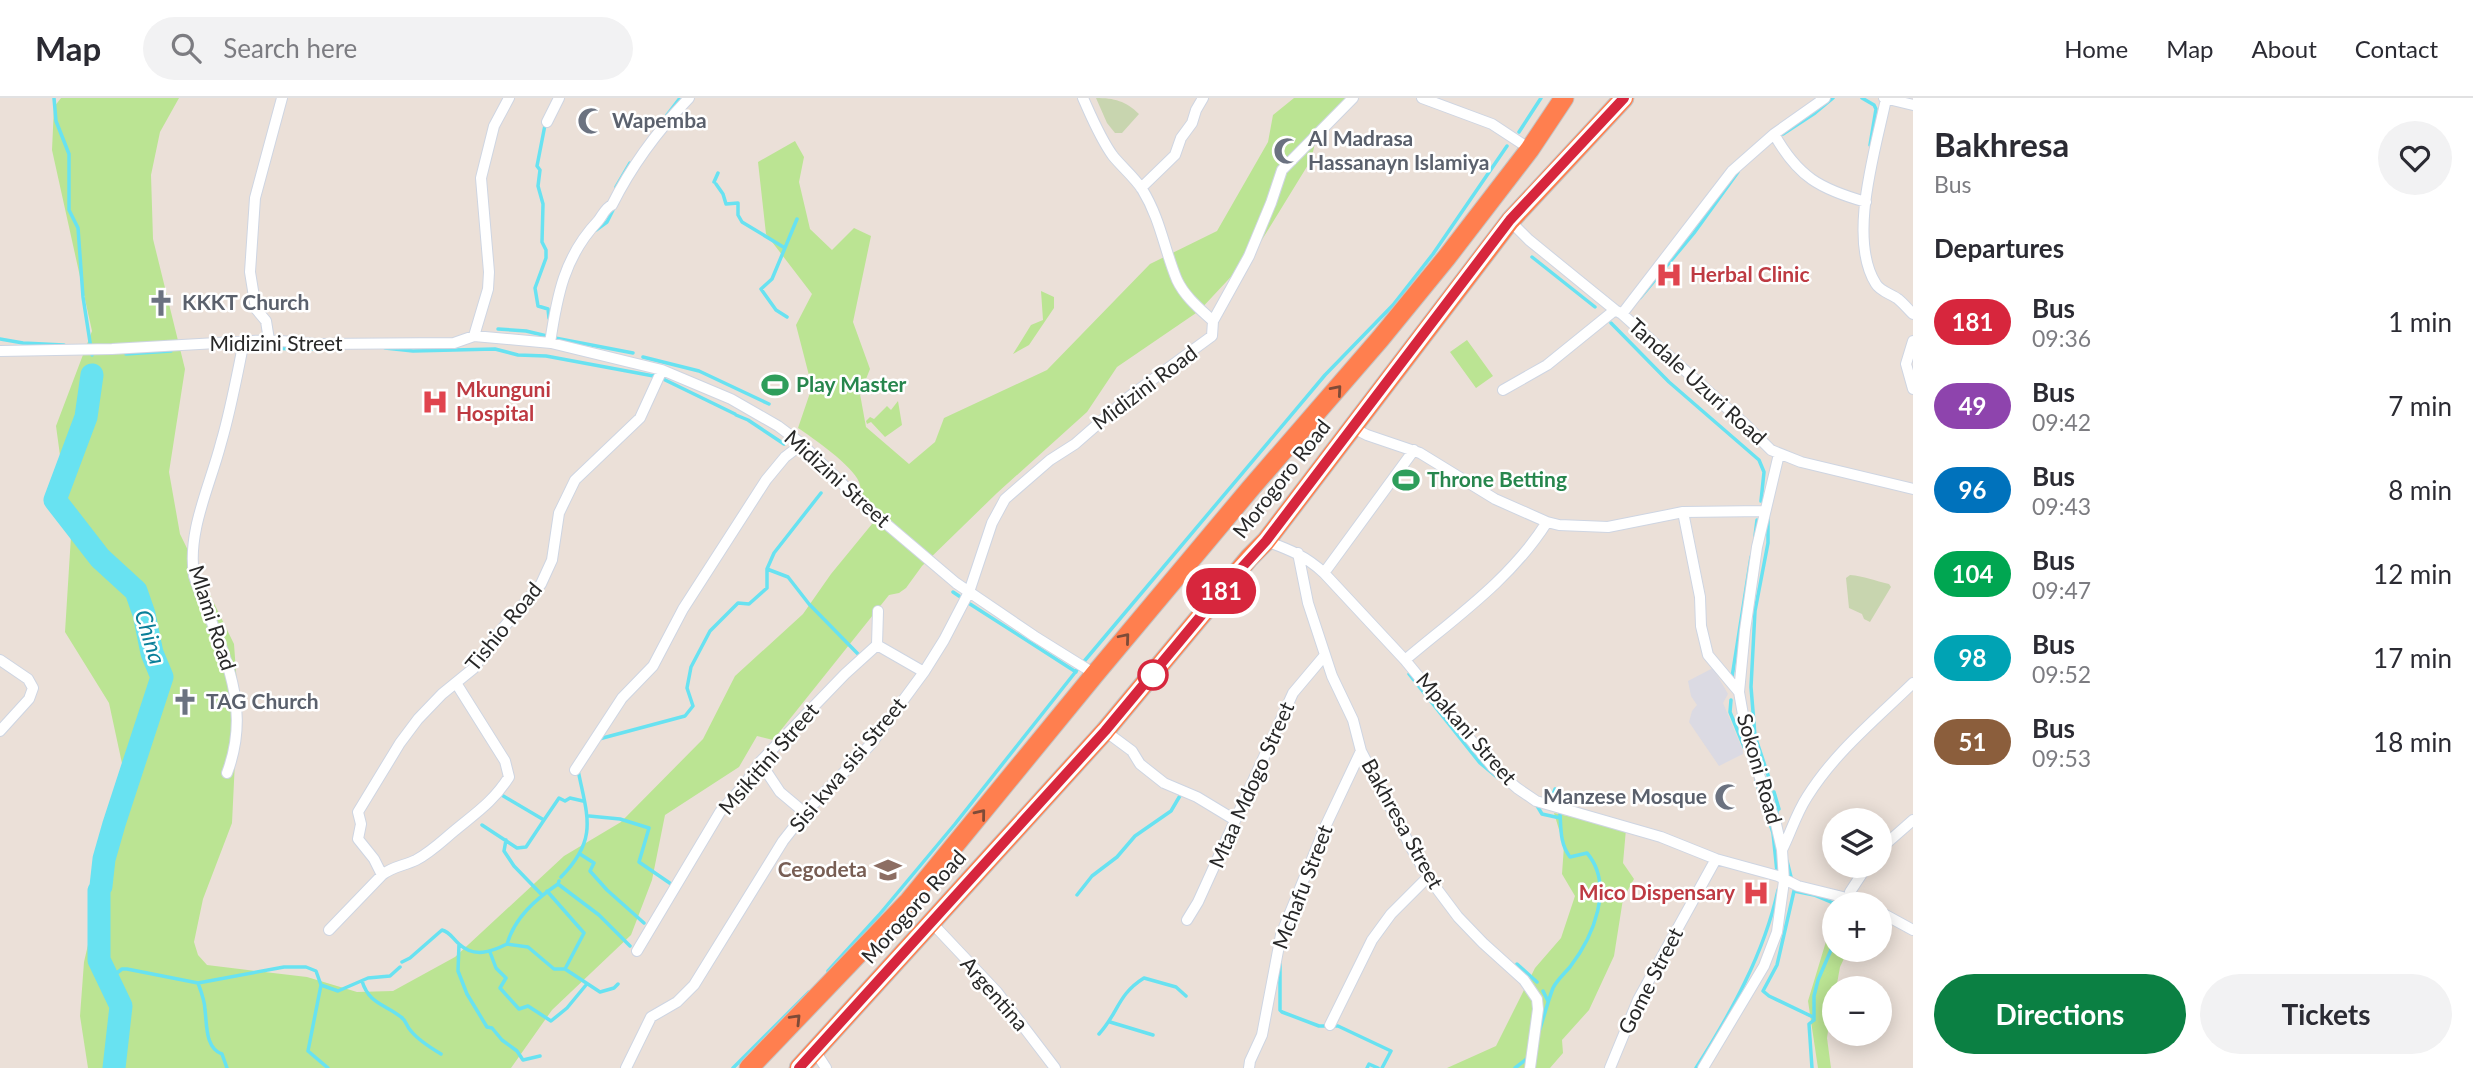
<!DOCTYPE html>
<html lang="en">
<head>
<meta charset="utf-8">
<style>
	body { margin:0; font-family:Lato,sans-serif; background:#f2f2f3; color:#2b2b33; height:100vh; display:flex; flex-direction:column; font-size:26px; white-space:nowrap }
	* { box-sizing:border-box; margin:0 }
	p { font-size:23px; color:#7c7c81 }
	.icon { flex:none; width:38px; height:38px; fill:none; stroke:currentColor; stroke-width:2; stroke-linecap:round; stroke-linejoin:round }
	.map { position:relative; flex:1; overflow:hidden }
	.side { display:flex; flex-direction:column; background:#fff; width:560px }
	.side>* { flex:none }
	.badge { padding:0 14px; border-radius:23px; font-size:24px; line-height:46px }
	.controls { position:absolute; left:1822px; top:710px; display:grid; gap:14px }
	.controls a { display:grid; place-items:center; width:70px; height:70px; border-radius:50%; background:#fff; box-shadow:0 4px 18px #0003; font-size:35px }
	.map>.badge { position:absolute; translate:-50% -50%; box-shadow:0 0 0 4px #fff }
	h2 { padding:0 21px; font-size:26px; line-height:63px }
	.round { display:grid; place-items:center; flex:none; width:74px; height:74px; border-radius:37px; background:#f2f2f3 }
	.head { display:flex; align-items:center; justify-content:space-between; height:119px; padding:0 21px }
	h1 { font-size:33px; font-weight:700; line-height:52px }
	.action { display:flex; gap:14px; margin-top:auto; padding:14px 21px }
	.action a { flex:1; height:80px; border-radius:42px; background:#0b8043; color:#fff; font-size:28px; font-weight:700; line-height:80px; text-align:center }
	.action a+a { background:#f2f2f3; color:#2b2b33 }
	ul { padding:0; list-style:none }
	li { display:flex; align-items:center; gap:21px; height:84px; padding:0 21px }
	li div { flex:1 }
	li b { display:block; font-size:26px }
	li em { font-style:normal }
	li .badge { min-width:77px; font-weight:700; text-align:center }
	header { display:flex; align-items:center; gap:42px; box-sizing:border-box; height:98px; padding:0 35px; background:#fff; border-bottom:2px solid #e1e1e2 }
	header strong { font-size:33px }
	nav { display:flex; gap:38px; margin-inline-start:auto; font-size:24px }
	.search { width:490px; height:63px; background:#f2f2f3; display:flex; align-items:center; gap:18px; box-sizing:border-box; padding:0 24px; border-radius:38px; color:#7c7c81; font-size:26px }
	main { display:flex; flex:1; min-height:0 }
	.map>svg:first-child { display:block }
</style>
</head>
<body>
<header>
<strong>Map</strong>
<div class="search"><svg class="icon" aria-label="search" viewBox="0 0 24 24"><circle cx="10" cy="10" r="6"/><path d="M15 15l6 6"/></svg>Search here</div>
<nav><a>Home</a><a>Map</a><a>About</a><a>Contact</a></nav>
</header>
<main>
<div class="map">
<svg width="1913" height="970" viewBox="0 0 1913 970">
	<rect width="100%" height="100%" fill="#ebe0d8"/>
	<!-- industrial -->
	<path fill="#dbdae3" d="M 1713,570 L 1728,596 L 1723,605 L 1743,653 L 1743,656 L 1719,668 L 1689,624 L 1692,613 L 1697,607 L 1691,598 L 1688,583 Z"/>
	<!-- green -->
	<path fill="#bbe493" d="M 61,0 L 179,0 L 160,34 L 151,77 L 153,141 L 185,271 L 169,374 L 180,436 L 234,546 L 238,601 L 232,725 L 203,801 L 194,844 L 198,857 L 207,867 L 307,879 L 357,894 L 393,893 L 455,859 L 564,758 L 621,724 L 703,641 L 735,578 L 803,516 L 831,476 L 872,426 C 864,413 864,398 859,384 C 853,368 813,340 798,330 L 812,289 L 796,227 L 812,196 L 766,136 L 758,64 L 795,43 L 804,59 L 799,84 L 810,131 L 832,152 L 854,130 L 871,138 L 853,224 L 870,271 L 860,296 L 866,329 L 909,366 L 935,344 L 944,320 L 1047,272 L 1150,166 L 1217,133 L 1268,44 L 1273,17 L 1294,0 L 1351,0 L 1317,37 L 1311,62 L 1255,153 L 1199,213 L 1117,269 L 1087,314 L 997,395 L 922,468 L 906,490 L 899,495 L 889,497 L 773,642 L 757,638 L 739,669 L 665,717 L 652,782 L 631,837 L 552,912 L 511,970 L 88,970 L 80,918 L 84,864 L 126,684 L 109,605 L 65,534 L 71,438 L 56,328 L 92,233 L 52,52 L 54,9 Z
		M 1041,193 L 1054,199 L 1054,210 L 1029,247 L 1013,256 L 1031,227 L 1043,222 Z
		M 1467,242 L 1493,278 L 1476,290 L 1450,254 Z
		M 898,303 L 902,327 L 885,339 L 871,324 L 867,326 L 866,323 L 870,319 L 874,321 L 887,308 L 891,312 Z
		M 1554,715 L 1626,731 L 1623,765 L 1634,781 L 1623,801 L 1614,858 L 1589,912 L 1562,942 L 1563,955 L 1550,970 L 1447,970 L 1496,948 L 1535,870 L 1561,840 L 1575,798 L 1562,776 L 1564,748 Z
		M 1834,817 L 1834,852 L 1848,852 L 1840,869 L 1836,891 L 1834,891 L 1827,940 L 1831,970 L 1818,970 L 1808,903 Z"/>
	<!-- cemetery -->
	<path fill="#c8d5af" d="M 1096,0 C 1114,0 1126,3 1139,16 L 1122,35 L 1115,35 L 1107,25 Z
		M 1850,477 C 1864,478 1875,483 1889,486 L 1891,489 L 1870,524 L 1864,521 L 1862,516 L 1849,510 L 1846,480 Z"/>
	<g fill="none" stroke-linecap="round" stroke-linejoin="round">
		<!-- stream -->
		<path stroke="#68e2f1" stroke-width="3.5" d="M 54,0 L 56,23 L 69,56 L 69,112 L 78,130 L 83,199 L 92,257
			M 1862,0 L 1874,7 L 1876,11 L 1870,47
			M 667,17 L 680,0
			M 545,27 L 537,68 L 540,72 L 538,88 L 543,106 L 542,144 L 546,152 L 546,160 L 535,190 L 538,208 L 548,211 L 549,220
			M 1519,34 L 1541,0
			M 1783,36 L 1815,15 L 1833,0
			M 714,84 L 718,75
			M 716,86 L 723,96 L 726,106 L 738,105 L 738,117 L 742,124 L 785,150
			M 616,89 L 630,65
			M 596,132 L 607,124 L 613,112
			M 1532,159 L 1595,209
			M 1640,200 L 1694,135 L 1738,74
			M 787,219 L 776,212 L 761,191 L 772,181 L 797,121
			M 1611,225 L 1669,284 L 1759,362 L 1764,374 L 1761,403
			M 498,231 L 526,233 L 547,238
			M 555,240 L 633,255
			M 0,241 L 23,245 L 64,247
			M 221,250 L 332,251
			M 385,250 L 413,253 L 495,251 L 518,257 L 546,258 L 659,279 L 735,316
			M 126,256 L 171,253
			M 643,259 L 699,273 L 769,306
			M 736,317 L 748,322 L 784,346
			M 1768,421 L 1768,445 L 1755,513 L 1751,589 L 1755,638 L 1769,680
			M 1755,438 L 1757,422
			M 767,471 L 788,479 L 809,506 L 859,557
			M 953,494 L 962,500
			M 970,506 L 1076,574
			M 1409,576 L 1480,665 L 1498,680
			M 1732,579 L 1751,459
			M 1731,602 L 1730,614 L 1744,649
			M 599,641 L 685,618 L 693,608 L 687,590 L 691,569 L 710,533 L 738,505 L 749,506 L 767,490 L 767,471 L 774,455 L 821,395
			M 1756,683 L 1773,735 L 1777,774
			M 1774,694 L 1779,711 L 1777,712 L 1777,716
			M 500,696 L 544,722 L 559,700 L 565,703 L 570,700 L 583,703
			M 1554,705 L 1552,699 L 1555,691
			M 1536,706 L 1542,716 L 1560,720
			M 589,718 L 620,721 L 649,730 L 639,764 L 674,788
			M 482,727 L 517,750 L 526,749 L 544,722
			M 506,742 L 504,753 L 514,768 L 542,797
			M 580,756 L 594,765 L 590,773 L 607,792 L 644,825
			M 1787,763 L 1792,783
			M 561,779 C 599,741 587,718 578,672
			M 558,786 L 599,817 L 630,848
			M 547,793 L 584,835 L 565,871 L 600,894 L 614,890 L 618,886
			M 1077,797 L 1092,778 L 1117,759 L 1135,738 L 1171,713 L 1181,696
			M 1880,822 L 1883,823
			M 459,846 L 458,873 L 467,896 L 487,929 L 492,930 L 502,942 L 517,953 L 523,962 L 540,958
			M 507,846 L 528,849 L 554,871 L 565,871
			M 490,854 L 496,870 L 506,880 L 500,890 L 519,911 L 528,908 L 551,923 L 567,910 L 586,887
			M 402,864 L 410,860 L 442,832 C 450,834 452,840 459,846 C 474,860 491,854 507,846 C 515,819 536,801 558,786 L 559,783
			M 1280,866 L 1280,912 L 1282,914 L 1319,928 L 1338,928 L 1391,953 L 1382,970
			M 1517,866 L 1537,884
			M 828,873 L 879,817 L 955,726 L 1081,567 L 1325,277 L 1393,207 L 1433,156 L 1507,48
			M 109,881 L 122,871 L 127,871 L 198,885 L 284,869 L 306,869 L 316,873 L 321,887 L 338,893 L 368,880 L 390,878 L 400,869
			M 362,883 C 369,906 385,906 401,919 C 407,923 406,928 411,933 C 418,942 431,950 441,956
			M 198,885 C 201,893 205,903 205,912 C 207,926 205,950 222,956 L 227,970
			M 321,887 L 308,953 L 328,970
			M 1543,893 L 1548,903
			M 1814,922 L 1813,919 L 1769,898 L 1763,893 L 1777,867 L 1794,793 L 1814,797 L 1838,807
			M 1110,924 L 1153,937
			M 1540,931 C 1544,918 1548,903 1553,890 C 1557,882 1564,876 1570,869 C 1593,839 1615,788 1587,755 L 1570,759 C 1560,746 1561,731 1560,715 L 1562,715
			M 1099,936 C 1119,914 1117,897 1144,880 L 1176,889 L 1186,898
			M 733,970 L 809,894
			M 1367,970 L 1369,966 L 1378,970
			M 1515,970 L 1528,960
			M 1696,970 C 1731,915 1764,856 1778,792
			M 1812,970 L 1809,926 L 1814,922 L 1814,898 L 1818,882 L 1834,845"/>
		<!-- river -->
		<path stroke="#68e2f1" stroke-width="23" d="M 92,277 L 86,319 L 55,402 L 100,460 L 136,493 L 144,516 L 152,555 L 162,579 L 114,726 L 104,761 L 101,788
			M 99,793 L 99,862 L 121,908 L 114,970"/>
		<defs>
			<path id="street" d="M 1422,0 L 1492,26 L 1530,51
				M 1884,0 L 1913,7
				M 1886,1 C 1876,50 1847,141 1876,186 C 1880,193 1891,196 1898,201 C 1903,205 1908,211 1913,216
				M 547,24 L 559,0
				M 1774,36 C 1798,79 1820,91 1866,104
				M 1141,90 L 1175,57 L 1181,40 L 1192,25 L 1196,12 L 1203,0
				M 1510,123 L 1529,142 L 1615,212 L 1622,216 L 1747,328 L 1771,352 L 1801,364 L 1913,391
				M 1622,216 L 1732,73 L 1774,36 L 1825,0
				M 1213,223 L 1249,158 L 1271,105 L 1282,72 L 1353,0
				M 474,238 L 488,191 L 489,174 L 481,80 L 494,28 L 509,0
				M 269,242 L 266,223 L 256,211 L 250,174 L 255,100 L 282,0
				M 1913,243 L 1906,266 L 1913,291
				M 550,245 C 557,198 564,159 598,123 C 603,117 605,110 612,107 C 632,67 658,32 689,0
				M 0,253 L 112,251 L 269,242 L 316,246 L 454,245 L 474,238 L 551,245 L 662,272 L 731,301 L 778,328 L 802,346 L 864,407 L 956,485 L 1034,538 L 1095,576
				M 1503,292 L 1547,267 L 1615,212
				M 1351,329 L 1367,337 L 1420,355 L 1495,401 L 1547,424 L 1559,427 L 1608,429 L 1683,414 L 1765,413
				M 1683,414 L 1700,499 L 1701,528 L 1708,557 L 1739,594
				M 1266,443 C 1288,451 1306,458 1324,475 L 1405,562 L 1493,669 L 1517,690 L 1536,703 L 1661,739 L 1716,761 L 1778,778 L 1798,788 L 1855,802 L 1865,807
				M 1298,455 L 1308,505 L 1332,578 L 1353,622 L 1361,653 L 1413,753 L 1428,779 L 1458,819 L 1483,845 L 1524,882 L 1537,901 L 1538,911 L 1530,970
				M 1324,475 L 1414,352
				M 877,547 L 924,574
				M 0,562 L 28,581 L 33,590 L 29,601 L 0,633
				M 1405,562 C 1456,519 1511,481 1547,424
				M 1105,633 L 1132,653 L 1140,666 L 1164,685 L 1197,699 L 1235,722
				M 760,664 L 780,694 L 805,715
				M 575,672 L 622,600 L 653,568 L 683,511 L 766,382 L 785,359 L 802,346
				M 227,675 C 255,602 217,545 194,478 C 187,433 210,388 221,345 C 231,311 237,277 244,243
				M 1880,751 L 1913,722
				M 1782,752 C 1791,734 1796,716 1807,699 C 1835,654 1876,621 1913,585
				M 382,777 L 374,761 L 358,741 L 361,726 L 358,714 L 400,645 L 418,621 L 442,596 L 474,570 L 497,537 L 541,486 L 552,462 L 559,415 L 575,382 L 640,320 L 662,272
				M 1850,801 L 1850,794 L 1867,768
				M 1880,814 L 1913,832
				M 1187,822 L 1198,804 L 1293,595 L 1325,557
				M 931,824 L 997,894 L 1055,970
				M 329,832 L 382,777 C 393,768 404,768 416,762 C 433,753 445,740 459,729 C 480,712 494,702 509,679 L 505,663 L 456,585
				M 637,853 L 720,714 L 745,686 L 760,664 L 845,576 L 877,547 L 878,513
				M 1330,927 L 1372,842 L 1391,816 L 1428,779
				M 815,953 L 826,970
				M 626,970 L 651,919 L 677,904 L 694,887 L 783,743 L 805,715 L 871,646 L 924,574 L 944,542 L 969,494 L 992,425 L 1005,401 L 1050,362 L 1075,346 L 1130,298 L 1212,238 L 1213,223 C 1200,211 1185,199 1177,182 C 1164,151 1161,122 1142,91 C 1134,79 1122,69 1113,58 C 1100,40 1092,20 1083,0
				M 1249,970 L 1250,963 L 1262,937 L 1281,837 L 1326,727 L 1361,653
				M 1610,970 L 1638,902 L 1716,761
				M 1703,970 L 1764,868 L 1777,834 L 1784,783 L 1782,752 L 1776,726 L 1748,645 L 1739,594 L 1745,532 L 1757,449 L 1779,356"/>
			<path id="highway" d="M 749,970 L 909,803 L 1095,576 L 1250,391 L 1380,241 L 1447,159 L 1530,51 L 1564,0
				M 799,970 L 1105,633 L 1249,460 L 1266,443 L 1510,123 L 1624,0"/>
		</defs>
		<!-- street casing -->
		<use href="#street" stroke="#ced5e2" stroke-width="12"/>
		<!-- highway casing -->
		<use href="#highway" stroke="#c3c3c3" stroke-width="21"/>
		<!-- street -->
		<use href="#street" stroke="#fff" stroke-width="10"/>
		<!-- highway -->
		<use href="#highway" stroke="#ff7f4f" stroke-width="19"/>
	</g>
	<!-- one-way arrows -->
	<defs><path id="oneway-chevron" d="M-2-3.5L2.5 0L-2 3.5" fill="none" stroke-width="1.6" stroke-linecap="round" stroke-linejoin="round" transform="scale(1.75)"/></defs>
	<g stroke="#7e4b38">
		<use href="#oneway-chevron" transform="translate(1337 292) rotate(-49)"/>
		<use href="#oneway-chevron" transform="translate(1125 540) rotate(-50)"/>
		<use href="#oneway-chevron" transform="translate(981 716) rotate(-51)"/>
		<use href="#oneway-chevron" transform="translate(796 921) rotate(-46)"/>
	</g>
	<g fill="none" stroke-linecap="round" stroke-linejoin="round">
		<defs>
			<path id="line" d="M 799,970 L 1105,633 L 1234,478 L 1266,443 L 1510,122 L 1624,0"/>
		</defs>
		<!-- line casing -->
		<use href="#line" stroke="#fff" stroke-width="16"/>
		<!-- line -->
		<use href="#line" stroke="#d7263d" stroke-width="10"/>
	</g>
	<!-- icons -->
	<defs>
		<symbol id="mosque-bare" viewBox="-9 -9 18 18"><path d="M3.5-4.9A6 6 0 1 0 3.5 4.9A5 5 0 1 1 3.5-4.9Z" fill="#6b7280" stroke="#fff" stroke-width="2.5" paint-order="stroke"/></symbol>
		<symbol id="hospital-bare" viewBox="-9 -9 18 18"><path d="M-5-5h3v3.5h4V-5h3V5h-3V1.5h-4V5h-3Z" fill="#e0444e" stroke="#fff" stroke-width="2.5" paint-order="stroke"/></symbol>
		<symbol id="church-bare" viewBox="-9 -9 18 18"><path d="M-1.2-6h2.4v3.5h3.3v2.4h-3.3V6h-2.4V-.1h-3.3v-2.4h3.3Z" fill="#6b7280" stroke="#fff" stroke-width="2.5" paint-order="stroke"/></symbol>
		<symbol id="stadium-bare" viewBox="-9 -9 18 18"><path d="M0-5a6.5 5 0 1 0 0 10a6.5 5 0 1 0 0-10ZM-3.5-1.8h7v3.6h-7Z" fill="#2e9e5b" stroke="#fff" stroke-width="2.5" paint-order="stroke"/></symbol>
		<symbol id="university-bare" viewBox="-9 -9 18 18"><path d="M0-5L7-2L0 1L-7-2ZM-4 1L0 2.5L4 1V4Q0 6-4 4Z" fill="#8d6e63" stroke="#fff" stroke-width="2.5" paint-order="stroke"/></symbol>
	</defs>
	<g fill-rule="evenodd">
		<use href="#mosque-bare" x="572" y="4" width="38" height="38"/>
		<use href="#mosque-bare" x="1268" y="34" width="38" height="38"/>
		<use href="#hospital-bare" x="1650" y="158" width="38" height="38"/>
		<use href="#church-bare" x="142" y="186" width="38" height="38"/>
		<use href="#stadium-bare" x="756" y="268" width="38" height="38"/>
		<use href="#hospital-bare" x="416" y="285" width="38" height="38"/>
		<use href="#stadium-bare" x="1387" y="363" width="38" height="38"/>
		<use href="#church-bare" x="166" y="585" width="38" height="38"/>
		<use href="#mosque-bare" x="1709" y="680" width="38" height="38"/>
		<use href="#university-bare" x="869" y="753" width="38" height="38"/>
		<use href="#hospital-bare" x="1737" y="776" width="38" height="38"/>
	</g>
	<!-- markers -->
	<circle fill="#fff" stroke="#d7263d" stroke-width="3.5" cx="1153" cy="577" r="14"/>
	<g text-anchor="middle" stroke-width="5" stroke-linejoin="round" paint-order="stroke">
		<!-- worship labels -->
		<g font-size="21" font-weight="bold" fill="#5b616d" stroke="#fff" text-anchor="start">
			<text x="612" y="30">Wapemba</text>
			<text x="1308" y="48">Al Madrasa<tspan x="1308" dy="24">Hassanayn Islamiya</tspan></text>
			<text x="182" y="212">KKKT Church</text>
			<text x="206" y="611">TAG Church</text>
			<text x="1707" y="706" text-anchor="end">Manzese Mosque</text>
		</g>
		<!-- health labels -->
		<g font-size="21" font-weight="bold" fill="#be3a42" stroke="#fff" text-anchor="start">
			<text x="1690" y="184">Herbal Clinic</text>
			<text x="456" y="299">Mkunguni<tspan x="456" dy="24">Hospital</tspan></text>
			<text x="1735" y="802" text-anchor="end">Mico Dispensary</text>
		</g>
		<!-- street labels -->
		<g font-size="21" fill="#282828" stroke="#fff">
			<text x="276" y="253">Midizini Street</text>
			<text transform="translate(1697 284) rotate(42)" y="7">Tandale Uzuri Road</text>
			<text transform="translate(1145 290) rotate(-37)" y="7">Midizini Road</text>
			<text transform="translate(837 381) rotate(42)" y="7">Midizini Street</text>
			<text transform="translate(1282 381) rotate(-52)" y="7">Morogoro Road</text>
			<text transform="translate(212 520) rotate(72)" y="7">Mlami Road</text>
			<text transform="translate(504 529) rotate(-51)" y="7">Tishio Road</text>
			<text transform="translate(1466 631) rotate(49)" y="7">Mpakani Street</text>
			<text transform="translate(769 661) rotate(-49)" y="7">Msikitini Street</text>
			<text transform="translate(848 667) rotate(-50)" y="7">Sisi kwa sisi Street</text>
			<text transform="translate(1759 671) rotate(74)" y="7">Sokoni Road</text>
			<text transform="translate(1252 687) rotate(-66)" y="7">Mtaa Mdogo Street</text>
			<text transform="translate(1402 726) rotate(61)" y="7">Bakhresa Street</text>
			<text transform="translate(1303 789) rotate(-69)" y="7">Mchafu Street</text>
			<text transform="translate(914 809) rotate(-48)" y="7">Morogoro Road</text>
			<text transform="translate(1651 883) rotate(-63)" y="7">Gome Street</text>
			<text transform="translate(994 896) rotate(49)" y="7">Argentina</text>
		</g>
		<!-- leisure labels -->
		<g font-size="21" font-weight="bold" fill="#27864d" stroke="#fff" text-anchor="start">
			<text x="796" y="294">Play Master</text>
			<text x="1427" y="389">Throne Betting</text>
		</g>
		<!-- education labels -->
		<g font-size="21" font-weight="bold" fill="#785e54" stroke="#fff" text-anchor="end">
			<text x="867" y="779">Cegodeta</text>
		</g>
		<!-- water labels -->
		<g font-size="23" font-style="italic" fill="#0a7f99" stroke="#fff">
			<text transform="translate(150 539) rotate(73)" y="8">China</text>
		</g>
	</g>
</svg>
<div class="controls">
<a><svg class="icon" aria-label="layers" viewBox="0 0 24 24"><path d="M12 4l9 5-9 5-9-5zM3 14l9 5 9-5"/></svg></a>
<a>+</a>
<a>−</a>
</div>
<b class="badge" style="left:1221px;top:493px;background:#d7263d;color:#fff">181</b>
</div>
<section class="side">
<div class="head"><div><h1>Bakhresa</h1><p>Bus</p></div><a class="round"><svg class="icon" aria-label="heart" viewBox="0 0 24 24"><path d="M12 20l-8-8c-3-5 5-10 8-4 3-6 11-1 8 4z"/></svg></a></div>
<h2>Departures</h2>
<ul>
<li><span class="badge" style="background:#d7263d;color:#fff">181</span><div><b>Bus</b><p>09:36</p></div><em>1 min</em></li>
<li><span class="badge" style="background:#8e44ad;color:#fff">49</span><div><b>Bus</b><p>09:42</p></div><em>7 min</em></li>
<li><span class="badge" style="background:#0072bc;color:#fff">96</span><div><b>Bus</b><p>09:43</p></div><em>8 min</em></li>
<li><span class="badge" style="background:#00a651;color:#fff">104</span><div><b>Bus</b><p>09:47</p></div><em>12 min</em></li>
<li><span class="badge" style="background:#00a3b4;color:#fff">98</span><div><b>Bus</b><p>09:52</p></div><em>17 min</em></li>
<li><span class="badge" style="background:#8b5e3c;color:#fff">51</span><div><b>Bus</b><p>09:53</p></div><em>18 min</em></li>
</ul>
<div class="action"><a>Directions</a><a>Tickets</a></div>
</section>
</main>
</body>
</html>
